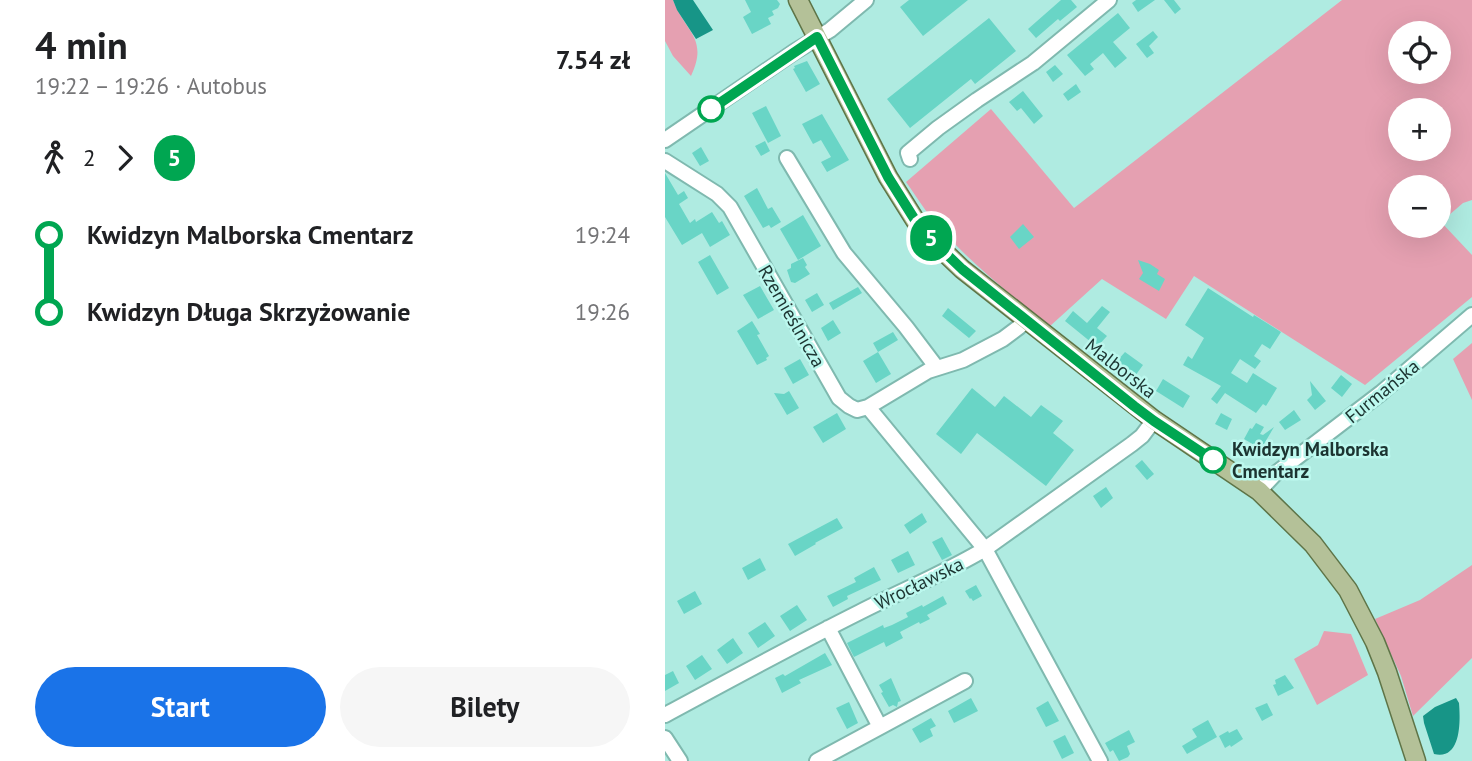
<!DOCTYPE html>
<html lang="pl">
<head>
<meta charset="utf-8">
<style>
	body { margin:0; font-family:"PT Sans",sans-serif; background:#f6f6f6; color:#202124; height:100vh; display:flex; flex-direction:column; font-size:26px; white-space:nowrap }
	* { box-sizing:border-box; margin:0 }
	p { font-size:23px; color:#757577 }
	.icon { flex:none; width:38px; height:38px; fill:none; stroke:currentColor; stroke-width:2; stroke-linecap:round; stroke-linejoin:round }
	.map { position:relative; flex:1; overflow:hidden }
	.panel { display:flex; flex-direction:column; background:#fff; width:665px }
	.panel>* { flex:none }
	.badge { padding:0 14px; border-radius:23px; font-size:24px; line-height:46px }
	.buttons { position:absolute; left:723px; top:21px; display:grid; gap:14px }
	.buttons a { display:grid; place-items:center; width:63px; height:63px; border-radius:50%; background:#fff; box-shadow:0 7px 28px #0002; font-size:35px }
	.map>.badge { position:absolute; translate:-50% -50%; box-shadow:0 0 0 4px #fff }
	.legs { display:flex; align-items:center; gap:10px; height:77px; padding:0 35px; font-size:23px }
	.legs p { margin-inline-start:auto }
	.overview { display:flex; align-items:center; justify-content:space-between; height:119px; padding:0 35px }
	h1 { font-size:38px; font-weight:800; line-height:52px }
	.button { display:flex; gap:14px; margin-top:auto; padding:14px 35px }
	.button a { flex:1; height:80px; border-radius:42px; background:#1a73e8; color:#fff; font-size:28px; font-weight:800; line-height:80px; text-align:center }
	.button a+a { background:#f6f6f6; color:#202124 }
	ul { padding:0 35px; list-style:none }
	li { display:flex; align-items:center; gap:24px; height:77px; font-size:26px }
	li i { display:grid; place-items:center; width:10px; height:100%; margin:0 9px; background:currentColor }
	li i::after { content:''; width:18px; height:18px; margin:-9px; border:5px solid; border-radius:50%; background:#fff }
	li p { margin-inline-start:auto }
	li:first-child i { background:linear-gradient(#0000 50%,currentColor 0) }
	li:last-child i { background:linear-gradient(currentColor 50%,#0000 0) }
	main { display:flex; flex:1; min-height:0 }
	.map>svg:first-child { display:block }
</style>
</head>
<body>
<main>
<section class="panel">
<div class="overview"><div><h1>4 min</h1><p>19:22 – 19:26 · Autobus</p></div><b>7.54 zł</b></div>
<div class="legs"><svg class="icon" aria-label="walk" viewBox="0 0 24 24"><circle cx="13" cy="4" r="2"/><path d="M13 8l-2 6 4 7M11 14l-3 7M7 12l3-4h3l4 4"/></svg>2<svg class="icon" aria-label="forward" viewBox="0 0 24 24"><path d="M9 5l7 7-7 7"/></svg><b class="badge" style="background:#00a651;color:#fff">5</b></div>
<ul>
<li><i style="color:#00a651"></i><b>Kwidzyn Malborska Cmentarz</b><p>19:24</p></li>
<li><i style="color:#00a651"></i><b>Kwidzyn Długa Skrzyżowanie</b><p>19:26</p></li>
</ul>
<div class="button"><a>Start</a><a>Bilety</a></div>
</section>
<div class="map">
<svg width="807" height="761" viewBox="0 0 807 761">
	<rect width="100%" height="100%" fill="#afebe1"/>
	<!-- green -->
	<path fill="#e5a0b1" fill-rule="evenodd" d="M 0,0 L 8,0 C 20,32 44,38 26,76 L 8,56 L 0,41 Z
		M 677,0 L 807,0 L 807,200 L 798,203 L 776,222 L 807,255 L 807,297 L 700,385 L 529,276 L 501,319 L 437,279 L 384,327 C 349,297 312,268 281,235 C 265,219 254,200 241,182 L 326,109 L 409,208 ZM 735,33 L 774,33 L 774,72 L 735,72 ZM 735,110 L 774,110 L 774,149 L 735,149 ZM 735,187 L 774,187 L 774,226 L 735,226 Z
		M 807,343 L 807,400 L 788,359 Z
		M 807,565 L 807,658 L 748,716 L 736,676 L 710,619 L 755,600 Z
		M 659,631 L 686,634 L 703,675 L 652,705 L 629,659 L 653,645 Z"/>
	<!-- water -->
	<path fill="#179587" d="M 8,0 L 28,0 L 48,30 L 31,39 L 12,10 Z
		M 791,698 L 794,703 C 795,716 798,761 769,754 L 759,723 L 758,716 L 770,707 Z"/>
	<!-- building -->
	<path fill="#69d5c6" d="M 80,0 L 112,0 L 115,4 L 113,8 L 107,11 L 109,15 L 103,18 L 106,24 L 87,34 L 78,17 L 86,12 Z
		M 244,0 L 303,0 L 258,36 L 235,7 Z
		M 396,0 L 406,0 L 412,7 L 395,21 L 393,19 L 371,38 L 363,29 Z
		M 471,0 L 490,0 L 473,12 L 467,3 Z
		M 499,0 L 509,0 L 516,9 L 510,14 Z
		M 453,13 L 465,28 L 448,42 L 462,58 L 450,68 L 438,53 L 425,64 L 429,69 L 420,76 L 402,55 Z
		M 324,18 L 351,51 L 310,84 L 306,79 L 245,128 L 222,99 Z
		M 488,31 L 493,37 L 484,46 L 489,53 L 482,58 L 471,44 Z
		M 142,61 L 155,84 L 141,92 L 128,69 L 130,68 L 129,66 Z
		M 390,65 L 398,74 L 388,82 L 381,72 Z
		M 411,84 L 416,92 L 403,101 L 398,94 Z
		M 358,91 L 378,116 L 369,124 L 356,108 L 352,111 L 344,102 Z
		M 101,106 L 116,136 L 103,143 L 87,113 Z
		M 157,114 L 184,160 L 162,172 L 156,162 L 166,157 L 156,140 L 148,144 L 137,124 Z
		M 100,141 L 105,151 L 96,156 L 90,146 Z
		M 36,147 L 44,161 L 35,166 L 27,153 Z
		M 0,173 L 13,195 L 19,191 L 23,198 L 14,204 L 25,223 L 30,219 L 31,222 L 47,212 L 54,223 L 57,221 L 65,235 L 45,247 L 37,233 L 17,245 L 0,217 Z
		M 92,188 L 103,209 L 107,207 L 116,222 L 106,228 L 104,225 L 98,228 L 79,196 Z
		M 138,215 L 156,246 L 133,260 L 115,229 Z
		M 358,224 L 369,237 L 354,249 L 345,237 Z
		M 45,255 L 64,288 L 52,295 L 33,262 Z
		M 138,258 L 142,265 L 140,267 L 145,274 L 130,283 L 126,282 L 122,270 L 126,268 L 126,264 Z
		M 473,260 L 485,264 L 494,270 L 492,274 L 500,279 L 494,291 L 474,279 L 478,273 Z
		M 95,286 L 109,310 L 93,319 L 78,295 Z
		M 193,287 L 197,293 L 168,310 L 164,303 Z
		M 543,288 L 588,317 L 589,315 L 616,332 L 605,349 L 597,344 L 589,356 L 596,361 L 590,369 L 575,359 L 566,373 L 582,383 L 588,373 L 612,388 L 601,406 L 598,404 L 591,413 L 560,393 L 552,404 L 546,399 L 556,386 L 518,365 L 523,356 L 527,359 L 539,338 L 520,325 Z
		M 152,293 L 159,305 L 147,312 L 140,300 Z
		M 437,306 L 445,312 L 432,328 L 442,336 L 432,347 L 400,321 L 408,311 L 422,323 Z
		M 283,308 L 311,331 L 304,338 L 277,316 Z
		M 168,320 L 176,333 L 163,341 L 156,328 Z
		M 87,321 L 95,334 L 92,335 L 104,356 L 101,358 L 102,360 L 92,365 L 72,331 Z
		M 228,332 L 233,340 L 213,352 L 208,343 Z
		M 213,352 L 226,374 L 211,383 L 198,361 Z
		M 460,352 L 478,365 L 470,376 L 452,361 Z
		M 135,359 L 144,375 L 128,384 L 119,368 Z
		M 676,375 L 687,384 L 677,397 L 666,388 Z
		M 498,379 L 525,396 L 518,408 L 491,391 Z
		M 645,381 L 661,401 L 650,410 L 642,400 L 647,395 Z
		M 307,388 L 330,407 L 339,396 L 366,417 L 376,405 L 398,421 L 388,433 L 409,450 L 381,486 L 312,433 L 296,454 L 271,434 Z
		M 124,391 L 134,408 L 122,415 L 109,393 L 119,394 Z
		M 629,410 L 636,420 L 620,430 L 614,422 Z
		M 172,413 L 181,429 L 158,443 L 148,427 Z
		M 556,413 L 567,419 L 562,430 L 550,424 Z
		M 591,423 L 599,427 L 595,434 L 598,435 L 609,427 L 596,449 L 579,439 L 585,428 L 587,429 Z
		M 477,460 L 489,474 L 482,480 L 470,466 Z
		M 441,487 L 448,498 L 436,508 L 428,496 Z
		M 257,513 L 262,522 L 245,534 L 239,525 Z
		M 172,518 L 178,528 L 150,543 L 151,544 L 130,556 L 123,544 Z
		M 277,537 L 287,555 L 277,560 L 267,542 Z
		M 243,551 L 250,565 L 233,573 L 226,560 Z
		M 95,558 L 101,570 L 83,580 L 77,568 Z
		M 209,567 L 216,580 L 182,596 L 183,599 L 168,607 L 162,596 L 191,582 L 189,578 Z
		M 311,585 L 317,596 L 308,601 L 306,598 L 305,599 L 300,591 Z
		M 30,591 L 37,604 L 19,614 L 12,601 Z
		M 278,596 L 282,604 L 262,615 L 265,619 L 255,624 L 254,622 L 235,632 L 238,638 L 221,647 L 219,642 L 189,657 L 182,643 L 218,625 L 219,628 L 227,625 L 243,617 L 241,613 L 257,605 L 258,607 Z
		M 132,605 L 142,620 L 125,631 L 115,616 Z
		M 100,622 L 110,636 L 93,648 L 83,633 Z
		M 68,638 L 78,653 L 62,664 L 52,650 Z
		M 160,653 L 167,665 L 134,680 L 136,683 L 117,693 L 110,678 L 118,674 L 120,676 Z
		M 37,655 L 47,669 L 30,680 L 21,666 Z
		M 8,671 L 14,683 L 0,691 L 0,675 Z
		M 620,675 L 629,688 L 613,696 L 608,685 L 611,684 L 610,680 Z
		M 226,678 L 236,701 L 233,702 L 232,707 L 228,705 L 224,707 L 216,693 L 218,692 L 214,685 Z
		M 306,698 L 313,711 L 289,723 L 283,711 Z
		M 383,701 L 394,721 L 381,727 L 371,708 Z
		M 184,702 L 193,723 L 182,729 L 171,708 Z
		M 602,703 L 608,715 L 597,721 L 590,708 Z
		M 266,718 L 271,726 L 265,729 L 268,736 L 255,743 L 247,729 Z
		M 543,720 L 552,737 L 522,754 L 517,746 L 532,737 L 527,729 Z
		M 572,729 L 578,739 L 566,747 L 565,745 L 560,748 L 554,736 L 563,731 L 564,733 Z
		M 464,730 L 470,742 L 462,746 L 465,754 L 463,757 L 454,761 L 448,750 L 445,752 L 440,743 Z
		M 400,735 L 409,753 L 397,759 L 388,741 Z"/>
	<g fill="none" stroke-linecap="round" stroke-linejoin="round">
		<defs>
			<path id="minor" d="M 0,140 L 129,52 L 165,30 L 201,0
				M 122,158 L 179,253 L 241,327 L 272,368
				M 245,159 L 243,153 L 273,128 L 312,100 L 368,63 L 444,0
				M 0,161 L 52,194 L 65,207 L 174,398 L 184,406 L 192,410 L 203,407 L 263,371 L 298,360 L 338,339 L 354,327 L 361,320
				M 203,407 L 320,549 L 435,761
				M 594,491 L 610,474 L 716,393 L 807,315
				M 163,628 L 215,727 L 300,681
				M 0,715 C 65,680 129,645 195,612 C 236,591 280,573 320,549 L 467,444 L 477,436 L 489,420
				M 0,738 L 15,761
				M 152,761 L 215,727"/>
			<path id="major" d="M 133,0 L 223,177 L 250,220 L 273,246 L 297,269 L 489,420 L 594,491 L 648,544 L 683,590 L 710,642 L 722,672 L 751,761"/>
		</defs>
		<!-- minor casing -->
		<use href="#minor" stroke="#7fb9af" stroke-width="18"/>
		<!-- major casing -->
		<use href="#major" stroke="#5e7447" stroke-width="21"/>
		<!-- minor -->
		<use href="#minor" stroke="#fff" stroke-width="14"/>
		<!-- major -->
		<use href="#major" stroke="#b4c198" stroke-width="18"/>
	</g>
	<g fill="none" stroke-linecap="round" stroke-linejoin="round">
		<defs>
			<path id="line-1" d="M 46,109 L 152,37 L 223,177 L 250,220 L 273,246 L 297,269 L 469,406 L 489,421 L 548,460"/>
		</defs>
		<!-- line-1 casing -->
		<use href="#line-1" stroke="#fff" stroke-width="16"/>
		<!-- line-1 -->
		<use href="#line-1" stroke="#00a651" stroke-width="10"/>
	</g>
	<!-- markers -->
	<g fill="#fff" stroke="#00a651" stroke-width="3.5">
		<circle cx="46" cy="109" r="12"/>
		<circle cx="548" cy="460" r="12"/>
	</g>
	<g text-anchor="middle" stroke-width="5" stroke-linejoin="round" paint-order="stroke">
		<!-- street labels -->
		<g font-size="19" fill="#1c3431" stroke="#bcf8ee">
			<text transform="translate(127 316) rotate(60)" y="7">Rzemieślnicza</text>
			<text transform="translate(456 368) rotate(38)" y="7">Malborska</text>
			<text transform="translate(717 391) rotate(-39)" y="7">Furmańska</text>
			<text transform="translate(254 583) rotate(-26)" y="7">Wrocławska</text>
		</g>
		<!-- stop labels -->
		<g font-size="19" font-weight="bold" fill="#1c3431" stroke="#bcf8ee" text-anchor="start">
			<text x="567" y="456">Kwidzyn Malborska<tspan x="567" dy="22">Cmentarz</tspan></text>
		</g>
	</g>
</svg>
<div class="buttons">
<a><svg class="icon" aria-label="locate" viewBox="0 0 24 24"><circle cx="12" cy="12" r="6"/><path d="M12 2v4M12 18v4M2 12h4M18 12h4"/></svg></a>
<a>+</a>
<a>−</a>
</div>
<b class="badge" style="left:266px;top:238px;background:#00a651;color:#fff">5</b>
</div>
</main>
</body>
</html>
